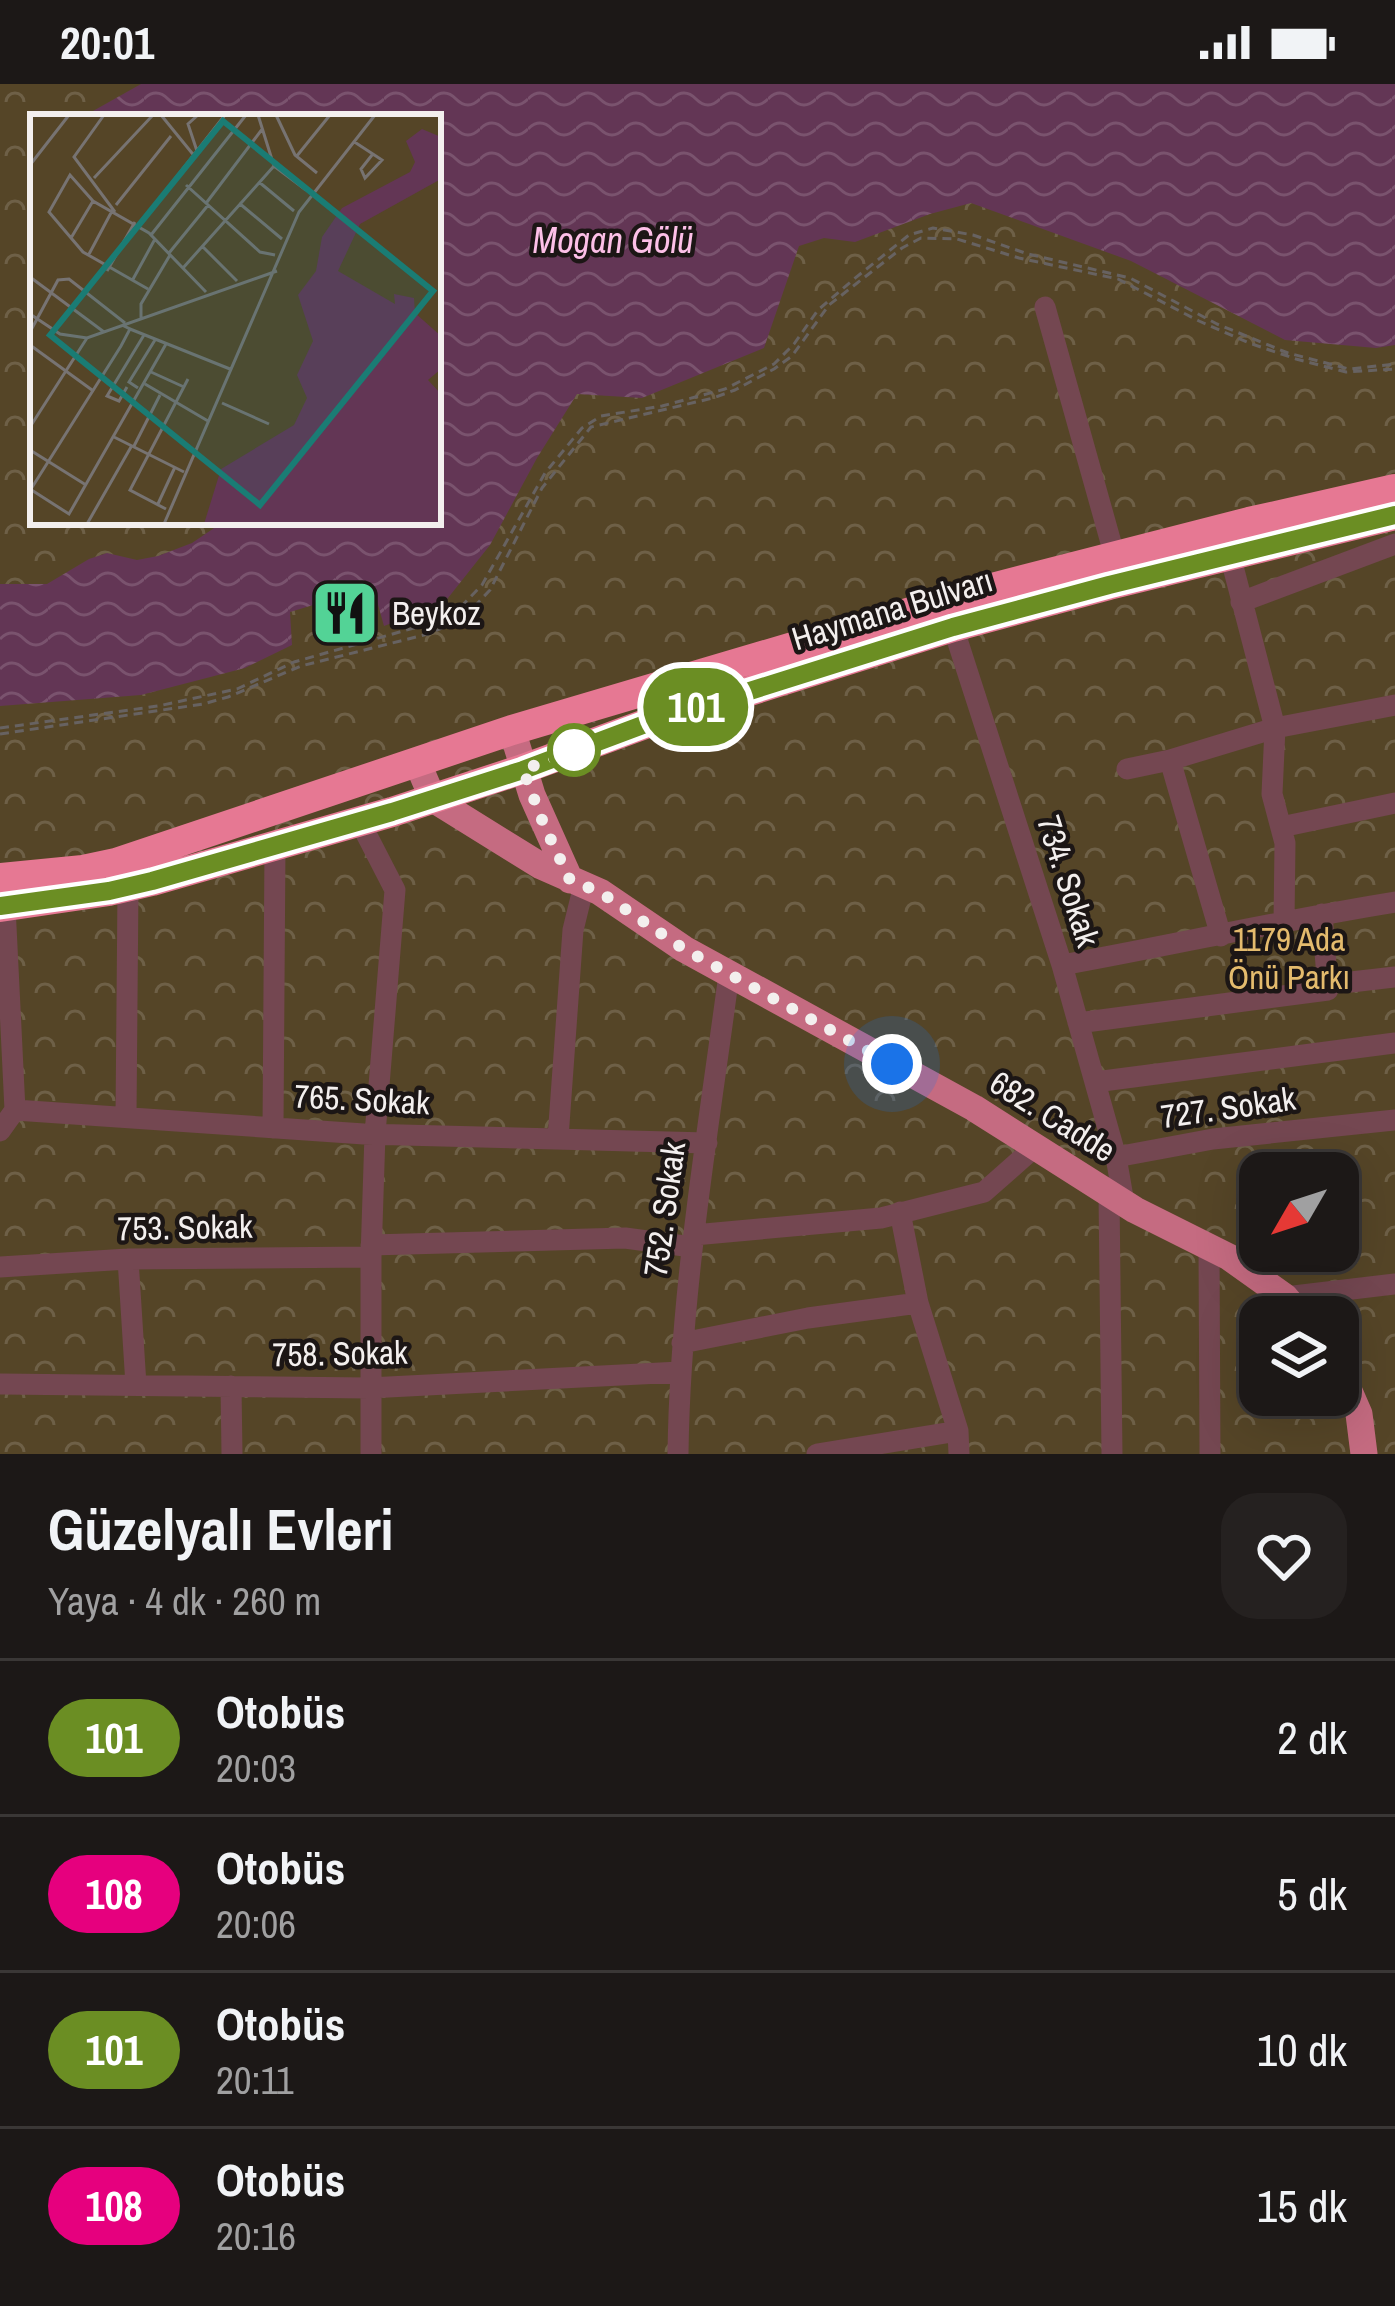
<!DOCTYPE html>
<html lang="tr">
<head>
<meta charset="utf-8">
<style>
	body { margin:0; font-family:"Archivo Narrow",sans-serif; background:#252120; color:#f1f3f6; height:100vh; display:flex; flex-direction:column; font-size:45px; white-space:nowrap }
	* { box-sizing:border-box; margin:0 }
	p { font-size:39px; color:#a0a0a1 }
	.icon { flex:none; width:66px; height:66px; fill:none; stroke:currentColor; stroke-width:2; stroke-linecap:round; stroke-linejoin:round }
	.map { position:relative; height:1370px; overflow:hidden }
	.panel { display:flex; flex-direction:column; background:#1c1817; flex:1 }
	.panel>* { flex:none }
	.badge { padding:0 24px; border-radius:39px; font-size:42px; line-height:78px }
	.needle { width:78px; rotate:231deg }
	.tools { position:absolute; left:1239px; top:1068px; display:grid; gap:24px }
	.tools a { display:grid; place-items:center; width:120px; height:120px; border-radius:24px; background:#1c1817; box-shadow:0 12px 48px #0002,0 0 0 3px #3a3736; font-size:60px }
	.you { position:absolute; width:60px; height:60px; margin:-30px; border:9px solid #fff; border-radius:50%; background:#1a73e8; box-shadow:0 0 0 18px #1a73e833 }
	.map>.badge { position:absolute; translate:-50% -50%; box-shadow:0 0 0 6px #fff }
	.round { display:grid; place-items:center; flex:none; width:126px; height:126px; border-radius:36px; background:#252120 }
	.head { display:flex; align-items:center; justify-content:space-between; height:204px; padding:0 48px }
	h1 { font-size:57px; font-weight:700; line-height:90px }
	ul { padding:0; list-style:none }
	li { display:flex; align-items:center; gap:36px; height:156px; padding:0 48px; border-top:3px solid #3a3736 }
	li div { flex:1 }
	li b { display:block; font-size:45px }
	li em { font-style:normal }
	li .badge { min-width:132px; font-weight:700; text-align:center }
	.status { display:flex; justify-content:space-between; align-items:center; height:84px; padding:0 60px; background:#1c1817; direction:ltr }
	.status svg { height:33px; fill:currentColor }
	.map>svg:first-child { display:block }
</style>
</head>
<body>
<div class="status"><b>20:01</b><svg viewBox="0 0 49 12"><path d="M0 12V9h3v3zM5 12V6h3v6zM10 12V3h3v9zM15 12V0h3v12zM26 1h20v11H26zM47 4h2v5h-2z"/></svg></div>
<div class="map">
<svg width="1395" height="1370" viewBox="0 0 1395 1370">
	<defs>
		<pattern id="park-crowns" width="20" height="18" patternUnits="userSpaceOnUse" patternTransform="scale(3)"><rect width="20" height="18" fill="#554527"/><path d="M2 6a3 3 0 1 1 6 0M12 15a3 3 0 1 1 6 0" fill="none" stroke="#6e6047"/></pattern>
		<pattern id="water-waves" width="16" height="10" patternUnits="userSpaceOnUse" patternTransform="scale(3)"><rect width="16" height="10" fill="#633655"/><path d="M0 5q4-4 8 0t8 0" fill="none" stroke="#7a536e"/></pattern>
	</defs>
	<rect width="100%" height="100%" fill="#25201f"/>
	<!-- park -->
	<path fill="url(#park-crowns)" fill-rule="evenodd" d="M 0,0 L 1395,0 L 1395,1370 L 0,1370 ZM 33,33 L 438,33 L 438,438 L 33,438 ZM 1260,1089 L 1338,1089 L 1338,1167 L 1260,1167 ZM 1260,1233 L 1338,1233 L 1338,1311 L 1260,1311 Z"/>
	<!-- water -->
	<path fill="url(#water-waves)" d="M 141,0 L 1395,0 L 1395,261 L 1376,264 L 1285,256 L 1131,177 L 971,119 L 930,130 L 855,158 L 824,154 L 799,162 L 764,264 L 642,314 L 577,310 L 537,374 L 490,461 L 444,519 L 384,542 L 373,503 L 290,528 L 292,561 L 245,584 L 141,611 L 0,622 L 0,500 L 47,500 L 89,475 L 107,469 L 137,476 L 158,472 L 192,459 L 223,438 L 438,438 L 438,33 L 91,33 L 93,27 Z"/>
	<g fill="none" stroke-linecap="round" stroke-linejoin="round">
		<!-- path -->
		<path stroke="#676261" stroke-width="3" stroke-dasharray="9 6" stroke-linecap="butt" d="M 0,644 L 158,622 L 237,605 L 294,578 L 435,538 L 456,528 L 482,501 L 545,389 L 582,344 L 601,332 L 662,322 L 725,305 L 774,280 L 794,260 L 818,226 L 854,195 L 909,151 L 933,144 L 973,151 L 1028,170 L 1130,194 L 1217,240 L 1288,269 L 1349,285 L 1395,280
			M 0,650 L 203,620 L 228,613 L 301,582 L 428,550 L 449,541 L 474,523 L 490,506 L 542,404 L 591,343 L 713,314 L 735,306 L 774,285 L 792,272 L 829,221 L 902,164 L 921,154 L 957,155 L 1019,174 L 1118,195 L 1199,237 L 1249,259 L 1296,275 L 1346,288 L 1395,285"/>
		<!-- minor -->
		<path stroke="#744751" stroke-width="21" d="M 1045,223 L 1115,473
			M 1230,471 L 1275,644 L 1272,710 L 1285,759 L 1284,838
			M 1241,518 L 1395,460
			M 953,543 L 1062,881 L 1116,1073
			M 1170,676 L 1221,852
			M 1127,685 L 1170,676 L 1275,644 L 1395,621
			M 360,738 L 395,806 L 375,1050 L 371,1173 L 371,1370
			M 1281,743 L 1395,719
			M 1062,881 C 1173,861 1283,836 1395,818
			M 1351,898 L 1395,893
			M 1078,939 L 1328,906 L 1322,830
			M 1095,998 L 1395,959
			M 15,1026 L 364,1050 L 707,1059
			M 126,1033 L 128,804
			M 273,1044 L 275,762
			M 0,1047 L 15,1026 L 5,822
			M 558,1054 L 573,846 L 584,801
			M 1109,1110 L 1112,1370
			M 1124,1119 L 1116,1073 L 1213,1055 L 1395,1036
			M 900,1128 L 918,1219 L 958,1347 L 959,1370
			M 694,1151 L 881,1134 L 984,1108 L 1035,1063
			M 371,1161 L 625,1154 L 692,1163
			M 1209,1163 L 1210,1370
			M 128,1175 L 136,1301
			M 0,1183 L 128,1175 L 371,1173
			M 1285,1213 L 1395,1200
			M 682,1259 L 808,1234 L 918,1219
			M 0,1300 L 369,1304 L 680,1288
			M 231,1302 L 232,1370
			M 678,1370 C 680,1209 708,1049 729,890
			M 817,1370 L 958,1347"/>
		<!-- major -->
		<path stroke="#c56b81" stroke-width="27" d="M 512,646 L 532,711 L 570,796
			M 418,680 L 433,715 L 541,782 L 600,808 L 684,865 L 974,1024 L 1135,1126 L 1229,1173 L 1285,1213 L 1302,1233
			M 1338,1282 L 1359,1330 L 1364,1370"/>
		<!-- highway -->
		<path stroke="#e67893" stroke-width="30" d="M 0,794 L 83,786 L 116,779 L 512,646 L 992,504 L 1249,438 L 1395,405
			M 0,823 L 109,807 L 152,797 L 392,728 L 523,685 L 648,639 L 953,543 L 1109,501 L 1395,431"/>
	</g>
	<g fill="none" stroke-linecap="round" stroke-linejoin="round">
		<defs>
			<path id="line" d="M 0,822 L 109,807 L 152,797 L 392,728 L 523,686 L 648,639 L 953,543 L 1109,501 L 1395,431"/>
		</defs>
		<!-- line casing -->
		<use href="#line" stroke="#fff" stroke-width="27"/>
		<!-- line -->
		<use href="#line" stroke="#6b8e23" stroke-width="18"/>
		<!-- walk -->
		<path stroke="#f3efee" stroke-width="12" stroke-dasharray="0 21.6" d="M 574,666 L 523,686 L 544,741 L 570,796 L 600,808 L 684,865 L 892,980"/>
	</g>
	<!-- icons -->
	<defs>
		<symbol id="restaurant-square" viewBox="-11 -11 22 22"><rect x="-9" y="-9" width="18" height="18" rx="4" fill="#53d396" stroke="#1c1615"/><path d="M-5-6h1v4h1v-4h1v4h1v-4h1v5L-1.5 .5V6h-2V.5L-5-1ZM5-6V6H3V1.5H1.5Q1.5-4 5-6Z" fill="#111"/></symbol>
	</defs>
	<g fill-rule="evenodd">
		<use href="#restaurant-square" x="307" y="491" width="76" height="76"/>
	</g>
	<!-- markers -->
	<circle fill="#fff" stroke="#6b8e23" stroke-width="6" cx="574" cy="666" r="24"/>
	<g text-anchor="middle" stroke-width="9" stroke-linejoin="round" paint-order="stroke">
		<!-- street labels -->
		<g font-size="33" fill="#f3efee" stroke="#1c1615">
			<text transform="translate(892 525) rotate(-17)" y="12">Haymana Bulvarı</text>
			<text transform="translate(1069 797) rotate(72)" y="12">734. Sokak</text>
			<text transform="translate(362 1015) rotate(3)" y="12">765. Sokak</text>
			<text transform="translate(1228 1023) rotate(-8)" y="12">727. Sokak</text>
			<text transform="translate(1053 1032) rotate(32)" y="12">682. Cadde</text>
			<text transform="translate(664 1125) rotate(-82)" y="12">752. Sokak</text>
			<text transform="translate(185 1143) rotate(-1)" y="12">753. Sokak</text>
			<text transform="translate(340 1269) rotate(-1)" y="12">758. Sokak</text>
		</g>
		<!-- poi labels -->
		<g font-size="33" fill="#f3efee" stroke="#1c1615" text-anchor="start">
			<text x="392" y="541">Beykoz</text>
		</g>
		<!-- park labels -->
		<g font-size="33" fill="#e4bb6d" stroke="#1c1615">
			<text x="1289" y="867">1179 Ada<tspan x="1289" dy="38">Önü Parkı</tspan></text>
		</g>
		<!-- water labels -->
		<g font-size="36" font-style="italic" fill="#fdc0e8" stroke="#1c1615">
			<text x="613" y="169">Mogan Gölü</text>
		</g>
	</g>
	<!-- overview -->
	<g transform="translate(30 30)">
		<rect width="411" height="411" fill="#25201f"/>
		<path d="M 0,1 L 411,1 L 411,410 L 0,410 Z" fill="#554527"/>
		<path d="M 392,15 L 411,23 L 411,65 L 330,110 L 308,157 L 365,190 L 364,180 L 384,184 L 385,199 L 411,222 L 411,255 L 398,266 L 411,280 L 411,410 L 174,410 L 191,355 L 264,311 L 277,284 L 267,261 L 283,227 L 268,181 L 286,157 L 292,123 L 312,94 L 380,58 L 385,48 L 376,27 Z" fill="#633655"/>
		<path fill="none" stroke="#777372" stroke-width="3" d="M 74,1 L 44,43 L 85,98M 131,1 L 166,44M 228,1 L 244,52 L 276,76M 246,1 L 265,41 L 287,59M 323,27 L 352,46 L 335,64 L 331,55 L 342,41M 167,37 L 158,10 L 168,1M 266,43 L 300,1M 0,51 L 39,1M 64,64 L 123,1M 229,68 L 264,97M 156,71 L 230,138 L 245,141M 177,88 L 233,14M 209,89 L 252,125M 86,91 L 141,22M 109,111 L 195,1M 121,121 L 216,1M 41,124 L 63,87M 172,132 L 207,167M 139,139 L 179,90M 58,142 L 82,97M 153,154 L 244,52M 77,157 L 105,108M 0,163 L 74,218M 102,167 L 125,125M 118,175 L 53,138 L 19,98 L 40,61 L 63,87 L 119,119 L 176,178M 0,200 L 30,220 L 57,224 L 247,157M 111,204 L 111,190 L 140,141M 100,215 L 200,255M 0,218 L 28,166 L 39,165 L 95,209M 0,231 L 62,276M 121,258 L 154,273M 115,270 L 178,307M 97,273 L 89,287 L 77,282 L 114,221M 108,274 L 99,268 L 125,226M 192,289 L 239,310M 0,313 L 57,224M 84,323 L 154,358M 103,334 L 130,281M 0,336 L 56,371M 0,375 L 39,400 L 136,230M 1,375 L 91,232 L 100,215 L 92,211M 127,392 L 145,353M 136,395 L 100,376 L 158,265M 57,410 L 101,333M 134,410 L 269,98 L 345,1"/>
		<path fill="#1a7c74" fill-opacity="0.15" stroke="#1a7c74" stroke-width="6" d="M 193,7 L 403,177 L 230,391 L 20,221 Z"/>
		<rect width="411" height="411" fill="none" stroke="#f3efee" stroke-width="6"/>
	</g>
</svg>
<div class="tools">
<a><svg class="needle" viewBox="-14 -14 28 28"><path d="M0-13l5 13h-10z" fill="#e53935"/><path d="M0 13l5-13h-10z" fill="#a0a0a1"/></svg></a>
<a><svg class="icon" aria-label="layers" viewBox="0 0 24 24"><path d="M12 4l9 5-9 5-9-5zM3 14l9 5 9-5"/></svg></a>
</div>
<div class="you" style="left:892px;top:980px"></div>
<b class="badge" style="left:696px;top:623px;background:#6b8e23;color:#fff">101</b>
</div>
<section class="panel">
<div class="head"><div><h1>Güzelyalı Evleri</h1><p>Yaya · 4 dk · 260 m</p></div><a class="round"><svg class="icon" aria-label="heart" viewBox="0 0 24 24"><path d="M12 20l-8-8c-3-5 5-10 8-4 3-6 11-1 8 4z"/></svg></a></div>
<ul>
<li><span class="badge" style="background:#6b8e23;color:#fff">101</span><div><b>Otobüs</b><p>20:03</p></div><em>2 dk</em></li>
<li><span class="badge" style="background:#e6007e;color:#fff">108</span><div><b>Otobüs</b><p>20:06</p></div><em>5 dk</em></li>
<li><span class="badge" style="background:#6b8e23;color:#fff">101</span><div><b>Otobüs</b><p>20:11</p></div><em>10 dk</em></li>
<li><span class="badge" style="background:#e6007e;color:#fff">108</span><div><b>Otobüs</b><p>20:16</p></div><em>15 dk</em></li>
</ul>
</section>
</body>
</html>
